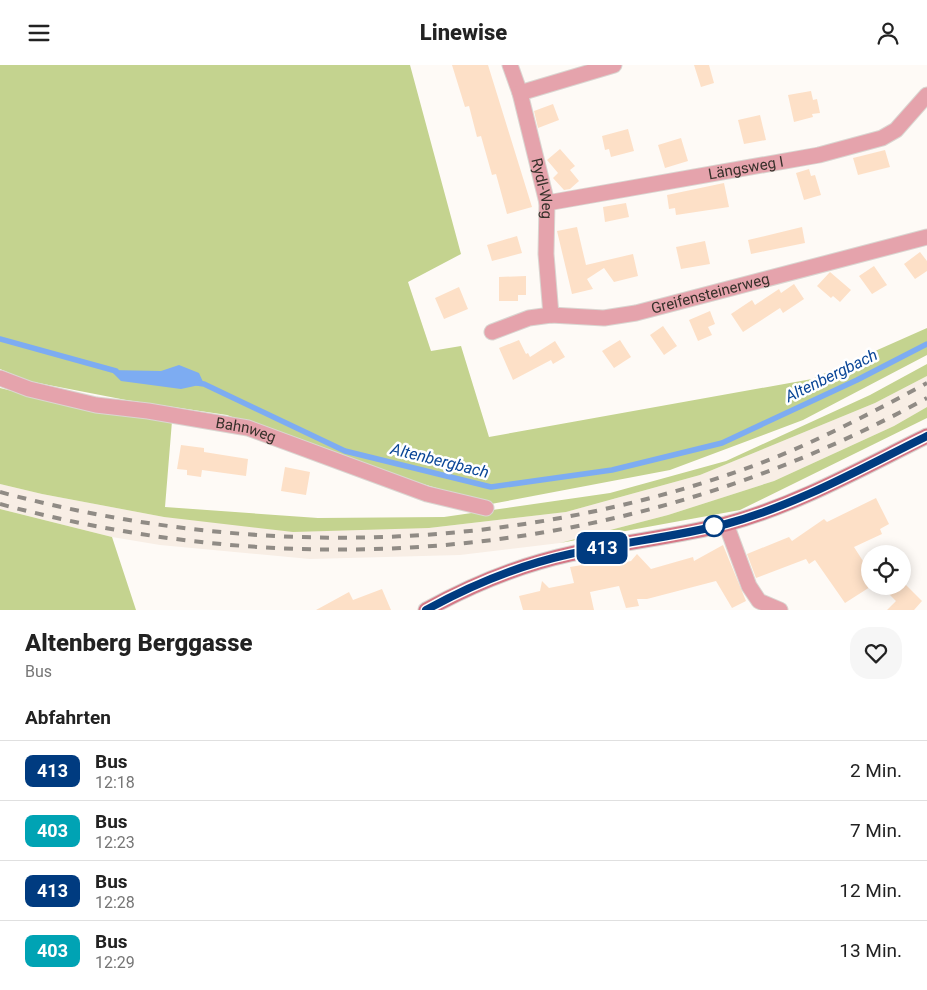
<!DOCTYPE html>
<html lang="de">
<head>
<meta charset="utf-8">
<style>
	body { margin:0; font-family:Roboto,sans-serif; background:#f6f6f6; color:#222; height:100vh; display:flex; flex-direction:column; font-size:19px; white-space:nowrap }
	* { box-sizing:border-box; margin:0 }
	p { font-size:16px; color:#767676 }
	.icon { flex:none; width:28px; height:28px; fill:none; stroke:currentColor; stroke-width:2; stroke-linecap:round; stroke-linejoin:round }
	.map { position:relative; height:545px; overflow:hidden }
	.side { display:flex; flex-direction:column; background:#fff; flex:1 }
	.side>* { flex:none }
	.badge { padding:0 10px; border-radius:8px; font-size:18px; line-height:32px }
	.fabs { position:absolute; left:861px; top:480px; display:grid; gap:10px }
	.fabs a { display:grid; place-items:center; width:50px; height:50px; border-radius:50%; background:#fff; box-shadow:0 2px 12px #0003; font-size:25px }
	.map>.badge { position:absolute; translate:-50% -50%; box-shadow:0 0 0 2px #fff }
	h2 { padding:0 25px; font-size:19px; line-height:45px }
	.round { display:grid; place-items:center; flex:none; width:52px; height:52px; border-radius:20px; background:#f6f6f6 }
	.summary { display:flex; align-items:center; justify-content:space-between; height:85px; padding:0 25px }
	h1 { font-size:24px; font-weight:800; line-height:38px }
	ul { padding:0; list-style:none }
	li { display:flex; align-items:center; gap:15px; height:60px; padding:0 25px; border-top:1px solid #e0e0e0 }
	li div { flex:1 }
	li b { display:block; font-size:19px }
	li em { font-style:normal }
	li .badge { min-width:55px; font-weight:700; text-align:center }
	header { display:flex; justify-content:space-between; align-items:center; height:65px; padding:0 25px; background:#fff; font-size:22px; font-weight:800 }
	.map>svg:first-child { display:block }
</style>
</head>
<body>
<header><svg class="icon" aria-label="menu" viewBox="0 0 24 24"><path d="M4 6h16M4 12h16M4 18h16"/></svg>Linewise<svg class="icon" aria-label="person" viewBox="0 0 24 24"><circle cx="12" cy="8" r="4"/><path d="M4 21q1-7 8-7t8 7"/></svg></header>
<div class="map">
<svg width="927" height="545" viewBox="0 0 927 545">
	<rect width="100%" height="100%" fill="#fefaf6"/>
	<!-- built -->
	<path fill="#f8eee5" d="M 927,311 L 927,342 L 894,361 L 774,416 L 668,450 L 560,478 L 460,490 L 310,494 L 160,480 L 112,472 L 0,444 L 0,419 L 42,429 L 164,452 L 429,463 L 566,447 L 700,410 L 875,338 Z"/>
	<!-- green -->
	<path fill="#c4d38f" d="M 0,0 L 410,0 L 461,189 L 408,217 L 431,286 L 461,281 L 489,372 L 812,314 L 927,263 L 927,290 L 803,355 L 670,405 L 491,439 L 358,400 L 227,350 L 126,335 L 28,316 L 0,304 Z
		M 927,299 L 927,311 L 875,338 L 700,410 L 566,447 L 429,463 L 293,467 L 164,452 L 42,429 L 0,419 L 0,323 L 90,345 L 172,356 L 165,442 L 318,453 L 444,452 L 610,428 L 726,396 L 870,330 Z
		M 927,342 L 927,353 L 740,445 L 560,478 L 668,450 L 774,416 L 894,361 Z
		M 0,444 L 112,472 L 136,545 L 0,545 Z"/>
	<!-- water -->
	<path fill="#7dacf2" d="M 179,300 L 199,308 L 204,319 L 181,324 L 121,316 L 110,305 L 161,306 Z"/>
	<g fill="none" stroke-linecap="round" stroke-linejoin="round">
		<!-- stream -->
		<path stroke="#7dacf2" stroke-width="5.5" d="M 0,274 L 116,306
			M 197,318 L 204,319 L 345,386 L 491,422 L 612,405 L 722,378 L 857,315 L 927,279"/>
	</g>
	<!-- building -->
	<path fill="#fde0c7" d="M 452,0 L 488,0 L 532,142 L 507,149 L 496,109 L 492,110 L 481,71 L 477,72 L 469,41 L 465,42 Z
		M 694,0 L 709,0 L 714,18 L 701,22 Z
		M 811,26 L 813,35 L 817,34 L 820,48 L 812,49 L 813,52 L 794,57 L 788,30 Z
		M 553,39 L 559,55 L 538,63 L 534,46 Z
		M 760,50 L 766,75 L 744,79 L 738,55 Z
		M 628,64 L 634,86 L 611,92 L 609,84 L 605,85 L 602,71 Z
		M 681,73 L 688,96 L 665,103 L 658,80 Z
		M 560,84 L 575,101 L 570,105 L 579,116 L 570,124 L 564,125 L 553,113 L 558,108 L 547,95 Z
		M 885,85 L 890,102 L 858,110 L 853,93 Z
		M 809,104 L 811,111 L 815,110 L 821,130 L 804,135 L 796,108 Z
		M 724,118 L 729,142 L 676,150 L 675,143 L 669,144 L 667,130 Z
		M 626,138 L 629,152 L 605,157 L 603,142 Z
		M 577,162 L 586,200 L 633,189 L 638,211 L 614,217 L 604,203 L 587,214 L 593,224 L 572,229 L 557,166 Z
		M 802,162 L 805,178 L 751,189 L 748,175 Z
		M 517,171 L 522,188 L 492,196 L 487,180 Z
		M 705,176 L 710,199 L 681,204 L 676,182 Z
		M 920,187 L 927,196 L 927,206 L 915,214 L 904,199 Z
		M 874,201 L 887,220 L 872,229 L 859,211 Z
		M 830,207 L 851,225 L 840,237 L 833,231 L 831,233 L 817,221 Z
		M 526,211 L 526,230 L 518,230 L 518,236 L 499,236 L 499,212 Z
		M 794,219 L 804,234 L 783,248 L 780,243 L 743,267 L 731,249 L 752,235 L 755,240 L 779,224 L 781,228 Z
		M 459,222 L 468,244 L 444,254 L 435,233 Z
		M 710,246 L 715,259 L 708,262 L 712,270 L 698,276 L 689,255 Z
		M 663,261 L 677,281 L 664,290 L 650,270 Z
		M 519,275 L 526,289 L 528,288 L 530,292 L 555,276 L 565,292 L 553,299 L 551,295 L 513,315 L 499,283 Z
		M 620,275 L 631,292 L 614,303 L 602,286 Z
		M 181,380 L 204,383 L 204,387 L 248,394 L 246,411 L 202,405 L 201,412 L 187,410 L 187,405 L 177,404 Z
		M 285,402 L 310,407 L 306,430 L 281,426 Z
		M 876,433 L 889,459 L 880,464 L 882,469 L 854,482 L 870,507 L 870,522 L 845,538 L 815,495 L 809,499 L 806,494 L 756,513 L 747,489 L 789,472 L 792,476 L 824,454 L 827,457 Z
		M 723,480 L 746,536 L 732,543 L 716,516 L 647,534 L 637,534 L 639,541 L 626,543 L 619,521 L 590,527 L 594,545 L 523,545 L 519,531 L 540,526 L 542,516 L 549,523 L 574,518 L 570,502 L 612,495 L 613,500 L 631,496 L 637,489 L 651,504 L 693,492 L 694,496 Z
		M 902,516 L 922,536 L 914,545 L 887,545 L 896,536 L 889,529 L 897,521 L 902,521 Z
		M 382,524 L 391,545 L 316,545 L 349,527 L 353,535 Z"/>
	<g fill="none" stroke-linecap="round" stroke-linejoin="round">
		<defs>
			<g id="street">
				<path id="s1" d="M 510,0 L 520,28 L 547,138 L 546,189 L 551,250"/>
				<path d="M 520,28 L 614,0"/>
				<path id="s2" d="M 547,138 L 819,90 L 882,73 L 896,65 L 927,30"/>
				<path id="s3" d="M 492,267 L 529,253 L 551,250 L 604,253 L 636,248 L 927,172"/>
				<path id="s4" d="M 0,313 L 29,324 L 96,340 L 148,346 L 248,363 L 427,429 L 486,443"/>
				<path d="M 726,459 L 749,521 L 759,536 L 780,545"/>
			</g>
			<path id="secondary" d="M 426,545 C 471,520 520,500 570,489 C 622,477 675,472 726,459 C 797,440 862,403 927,371"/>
		</defs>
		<!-- street casing -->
		<use href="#street" stroke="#dad6d1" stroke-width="17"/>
		<!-- secondary casing -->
		<use href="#secondary" stroke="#dad6d1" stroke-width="17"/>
		<!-- street -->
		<use href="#street" stroke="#e5a3ac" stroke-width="15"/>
		<!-- secondary -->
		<use href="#secondary" stroke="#d57786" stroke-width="15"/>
		<!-- rail -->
		<path stroke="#908b85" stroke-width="4" stroke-dasharray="9 9" stroke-linecap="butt" d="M 0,427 C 249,494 510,489 753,401 C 813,379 871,348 927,318
			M 0,439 C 316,524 639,491 927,333"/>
	</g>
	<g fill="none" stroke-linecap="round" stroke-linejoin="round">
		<defs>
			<path id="line" d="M 426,545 C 471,520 520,500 570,489 C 622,477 675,472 726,459 C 797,440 862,403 927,371"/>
		</defs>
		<!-- line casing -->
		<use href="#line" stroke="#fff" stroke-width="11"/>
		<!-- line -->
		<use href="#line" stroke="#003b80" stroke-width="8"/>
	</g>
	<!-- markers -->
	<circle fill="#fff" stroke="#003b80" stroke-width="2.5" cx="714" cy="461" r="10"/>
	<g text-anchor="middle" stroke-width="5" stroke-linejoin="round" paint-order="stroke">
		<!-- street labels -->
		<g font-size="15" fill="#38312b" stroke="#fff">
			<text dy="5" stroke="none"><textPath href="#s2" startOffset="202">Längsweg I</textPath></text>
			<text dy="5" stroke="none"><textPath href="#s1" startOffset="128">Rydl-Weg</textPath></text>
			<text dy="5" stroke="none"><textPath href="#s3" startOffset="224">Greifensteinerweg</textPath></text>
			<text dy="5" stroke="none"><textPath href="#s4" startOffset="252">Bahnweg</textPath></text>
		</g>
		<!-- water labels -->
		<g font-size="16" font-style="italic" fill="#0a4697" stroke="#fff">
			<text transform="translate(831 310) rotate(-26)" y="6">Altenbergbach</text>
			<text transform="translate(440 395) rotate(14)" y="6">Altenbergbach</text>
		</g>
	</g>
</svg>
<div class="fabs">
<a><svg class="icon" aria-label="locate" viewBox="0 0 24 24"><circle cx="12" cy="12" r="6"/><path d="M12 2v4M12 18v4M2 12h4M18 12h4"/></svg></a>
</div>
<b class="badge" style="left:602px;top:483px;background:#003b80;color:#fff">413</b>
</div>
<section class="side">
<div class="summary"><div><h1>Altenberg Berggasse</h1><p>Bus</p></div><a class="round"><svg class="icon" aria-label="heart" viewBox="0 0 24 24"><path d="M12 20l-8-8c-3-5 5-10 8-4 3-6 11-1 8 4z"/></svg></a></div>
<h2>Abfahrten</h2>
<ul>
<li><span class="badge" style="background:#003b80;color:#fff">413</span><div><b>Bus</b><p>12:18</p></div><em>2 Min.</em></li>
<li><span class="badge" style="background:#00a3b4;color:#fff">403</span><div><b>Bus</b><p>12:23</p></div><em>7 Min.</em></li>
<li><span class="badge" style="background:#003b80;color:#fff">413</span><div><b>Bus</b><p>12:28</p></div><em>12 Min.</em></li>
<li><span class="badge" style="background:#00a3b4;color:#fff">403</span><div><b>Bus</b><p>12:29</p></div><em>13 Min.</em></li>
</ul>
</section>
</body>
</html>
